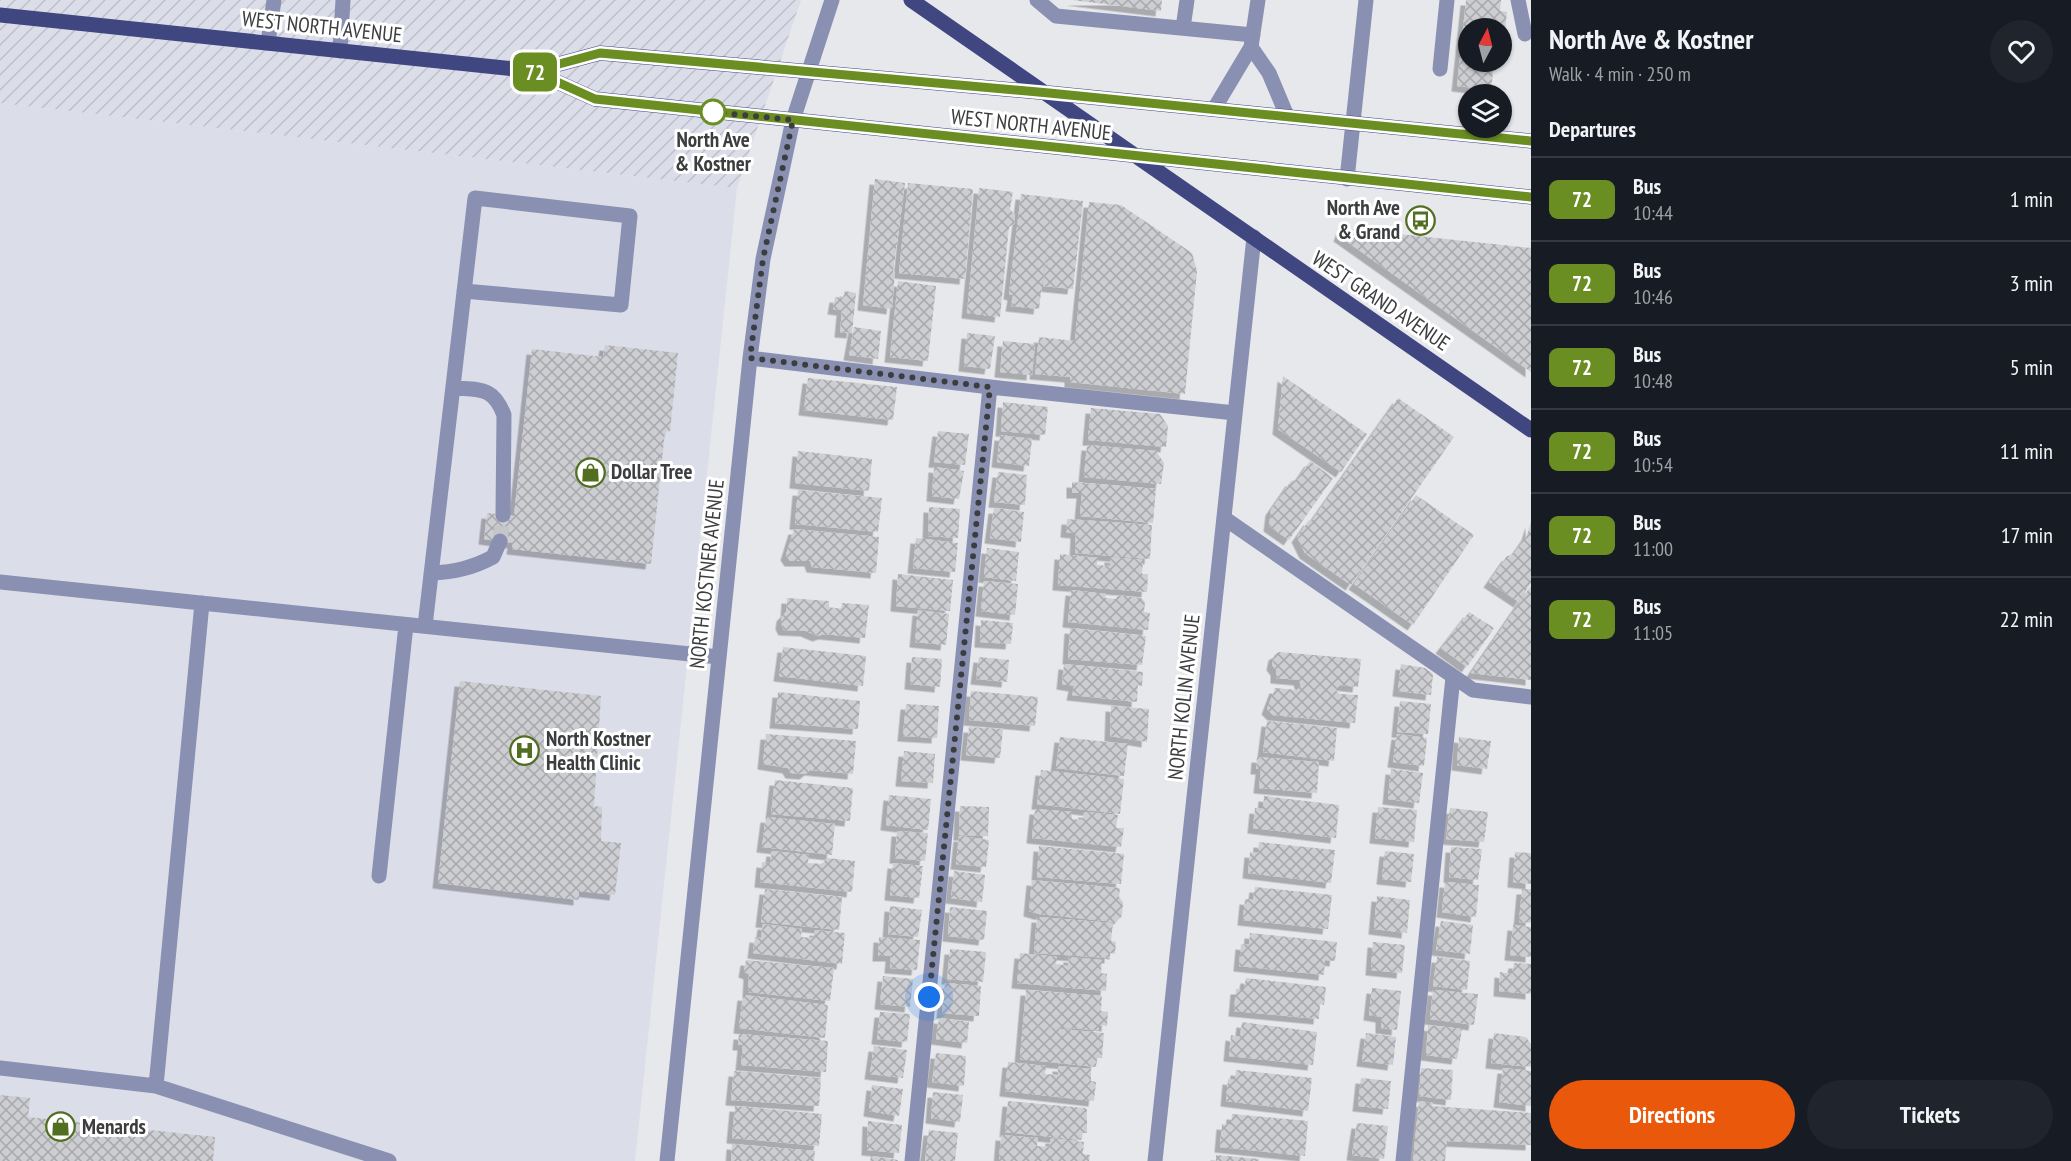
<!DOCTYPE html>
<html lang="en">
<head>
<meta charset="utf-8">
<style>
	body { margin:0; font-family:"PT Sans Narrow",sans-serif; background:#20242c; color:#f1f3f6; height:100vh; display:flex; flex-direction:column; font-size:22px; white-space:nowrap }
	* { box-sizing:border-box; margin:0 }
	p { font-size:20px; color:#9ea1a6 }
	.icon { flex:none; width:33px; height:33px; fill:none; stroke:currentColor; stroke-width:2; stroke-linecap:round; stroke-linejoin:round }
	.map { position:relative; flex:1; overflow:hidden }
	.drawer { display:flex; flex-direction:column; background:#171b24; width:540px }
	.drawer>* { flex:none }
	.badge { padding:0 12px; border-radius:9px; font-size:21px; line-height:39px }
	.needle { width:39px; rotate:7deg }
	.tools { position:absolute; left:1458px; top:18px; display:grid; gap:12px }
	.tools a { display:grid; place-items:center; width:54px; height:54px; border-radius:50%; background:#171b24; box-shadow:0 2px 4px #0004; font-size:30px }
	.you { position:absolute; width:30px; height:30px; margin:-15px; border:4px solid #fff; border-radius:50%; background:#1a73e8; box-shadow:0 0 0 9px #1a73e833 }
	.map>.badge { position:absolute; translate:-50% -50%; box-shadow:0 0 0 3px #fff }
	h2 { padding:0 18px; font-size:22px; line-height:54px }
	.round { display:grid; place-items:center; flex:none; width:63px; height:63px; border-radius:32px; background:#20242c }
	.overview { display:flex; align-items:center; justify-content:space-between; height:102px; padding:0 18px }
	h1 { font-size:28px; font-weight:700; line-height:45px }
	.action { display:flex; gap:12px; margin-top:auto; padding:12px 18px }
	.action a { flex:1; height:69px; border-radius:36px; background:#ea580c; color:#fff; font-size:24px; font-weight:700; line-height:69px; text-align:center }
	.action a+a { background:#20242c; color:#f1f3f6 }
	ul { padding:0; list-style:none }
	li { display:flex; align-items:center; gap:18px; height:84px; padding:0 18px; border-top:2px solid #363941 }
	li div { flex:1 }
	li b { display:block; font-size:22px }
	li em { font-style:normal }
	li .badge { min-width:66px; font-weight:700; text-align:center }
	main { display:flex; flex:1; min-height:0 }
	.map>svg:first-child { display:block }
</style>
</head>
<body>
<main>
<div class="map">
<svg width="1531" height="1161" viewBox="0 0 1531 1161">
	<defs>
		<pattern id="industrial-furrows" width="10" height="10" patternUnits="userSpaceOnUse" patternTransform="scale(1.5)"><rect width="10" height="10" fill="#dbdde9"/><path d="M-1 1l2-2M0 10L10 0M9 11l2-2" fill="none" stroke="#bdbfc9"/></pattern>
		<pattern id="building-cross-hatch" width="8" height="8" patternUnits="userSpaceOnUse" patternTransform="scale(1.5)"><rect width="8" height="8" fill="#cdced2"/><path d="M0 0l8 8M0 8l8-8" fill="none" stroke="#a8a8ac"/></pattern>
		<filter id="shadow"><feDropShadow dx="-5.5" dy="5.5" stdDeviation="0" flood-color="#0004"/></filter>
	</defs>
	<rect width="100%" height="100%" fill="#e7e8ec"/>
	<!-- built -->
	<path fill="#dbdde9" d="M 0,103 L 737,188 L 635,1161 L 0,1161 Z"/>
	<!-- industrial -->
	<path fill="url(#industrial-furrows)" d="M 0,0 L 801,0 L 737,188 L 0,103 Z"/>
	<!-- building -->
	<path fill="url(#building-cross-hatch)" filter="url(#shadow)" d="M 1072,0 L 1162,0 L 1161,11 Z
		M 1466,0 L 1501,0 L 1500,11 L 1507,12 L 1503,47 L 1502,28 L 1468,28 L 1468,62 L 1502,62 L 1501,64 L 1494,63 L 1491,90 L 1457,86 Z
		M 875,179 L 905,183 L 893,273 L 895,272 L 892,309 L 863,305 Z
		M 908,183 L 973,189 L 965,279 L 899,273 Z
		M 979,188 L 1013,192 L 1010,209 L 1015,215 L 1014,224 L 1009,227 L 1000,317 L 967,313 Z
		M 1021,194 L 1083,201 L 1073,289 L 1043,286 L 1052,203 L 1039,309 L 1011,306 L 1013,295 L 1009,294 Z
		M 1089,202 L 1121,205 L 1192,253 L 1197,271 L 1185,394 L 1070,382 L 1070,377 L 1035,374 L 1039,337 L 1075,341 Z
		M 1342,228 L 1531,248 L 1531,372 L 1339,236 Z
		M 898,281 L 936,286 L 928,361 L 890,357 Z
		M 845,291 L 856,293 L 852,333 L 840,332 L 842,310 L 833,309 L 835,297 L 843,298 Z
		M 854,327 L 881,331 L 878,359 L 849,355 Z
		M 967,333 L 995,336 L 990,369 L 964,366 Z
		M 1003,341 L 1035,344 L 1032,375 L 1000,372 Z
		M 605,345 L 678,353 L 670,432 L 665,431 L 651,564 L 512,549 L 513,543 L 484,539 L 487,513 L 514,516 L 532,349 L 603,357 Z
		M 1283,376 L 1367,434 L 1341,472 L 1278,429 Z
		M 808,378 L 897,387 L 893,420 L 804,410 Z
		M 1398,398 L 1454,437 L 1351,585 L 1305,553 L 1297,537 L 1309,520 L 1311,522 Z
		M 1003,402 L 1048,407 L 1045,435 L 1001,431 Z
		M 1091,408 L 1160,414 L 1168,426 L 1166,447 L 1088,440 Z
		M 938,431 L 969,434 L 965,465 L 934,462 Z
		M 1000,435 L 1032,439 L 1029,466 L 997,462 Z
		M 1087,445 L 1156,451 L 1164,463 L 1161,484 L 1084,477 Z
		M 798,451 L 872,459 L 869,491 L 795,483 Z
		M 1310,461 L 1333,478 L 1289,540 L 1269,526 L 1271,510 L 1291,481 L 1297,480 Z
		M 934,467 L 964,471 L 959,499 L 932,496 Z
		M 998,472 L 1027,475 L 1025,505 L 994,502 Z
		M 1072,482 L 1156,489 L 1153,523 L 1080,516 L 1082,493 L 1072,493 Z
		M 798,490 L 882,498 L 878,532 L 795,524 Z
		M 1416,495 L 1474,535 L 1413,625 L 1354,584 Z
		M 929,507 L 960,509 L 958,538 L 928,536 Z
		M 994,508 L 1024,512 L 1021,542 L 990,538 Z
		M 1067,519 L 1152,525 L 1150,559 L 1075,553 L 1076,533 L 1066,532 Z
		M 1531,522 L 1531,583 L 1519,602 L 1489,582 L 1507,556 L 1513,555 L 1527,535 Z
		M 794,529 L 879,537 L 876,573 L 812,567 L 810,561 L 790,561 L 786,555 Z
		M 916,538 L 958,543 L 955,572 L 913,568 Z
		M 987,548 L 1019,552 L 1016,581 L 984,577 Z
		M 1060,554 L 1098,558 L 1097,565 L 1110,566 L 1110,557 L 1143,560 L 1142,574 L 1148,574 L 1147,592 L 1058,585 Z
		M 898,574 L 953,580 L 950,611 L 896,606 Z
		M 984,581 L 1018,584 L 1015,615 L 981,611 Z
		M 1531,586 L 1531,680 L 1471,673 L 1528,590 Z
		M 1071,590 L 1106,594 L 1105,598 L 1116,599 L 1117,595 L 1141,598 L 1145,602 L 1144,612 L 1150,613 L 1148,630 L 1068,622 Z
		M 787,598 L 829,601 L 829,607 L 841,609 L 842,603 L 869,605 L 865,638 L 824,634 L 818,636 L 806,631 L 784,630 L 781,624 L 782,616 L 786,612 Z
		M 918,610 L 949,614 L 946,645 L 915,642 Z
		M 1469,612 L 1494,628 L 1467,667 L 1441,648 Z
		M 981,620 L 1013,623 L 1011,644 L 980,642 Z
		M 1070,628 L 1146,636 L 1142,665 L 1068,659 Z
		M 783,647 L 866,656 L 863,686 L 779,676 Z
		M 1279,652 L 1361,659 L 1358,687 L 1340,685 L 1335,690 L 1340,694 L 1358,695 L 1355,723 L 1273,715 L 1267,709 L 1275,688 L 1297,690 L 1301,686 L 1299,680 L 1276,678 L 1276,670 L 1272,665 L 1274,655 Z
		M 912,657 L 942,659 L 940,687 L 910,684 Z
		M 979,657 L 1009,660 L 1007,682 L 976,679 Z
		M 1064,664 L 1143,672 L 1142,686 L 1138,685 L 1137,702 L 1072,695 L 1074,686 L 1062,684 Z
		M 1401,664 L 1425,668 L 1433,674 L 1431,695 L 1398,691 Z
		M 460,681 L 601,696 L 594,806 L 602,807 L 601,841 L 621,843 L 615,895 L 579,891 L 579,900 L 438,883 Z
		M 971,691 L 1038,697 L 1035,726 L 969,720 Z
		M 778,692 L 860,701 L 858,729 L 775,723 Z
		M 1400,701 L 1431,704 L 1428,734 L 1397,732 Z
		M 906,704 L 939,706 L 937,738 L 903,736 Z
		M 1111,706 L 1149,709 L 1147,742 L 1110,736 Z
		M 1267,721 L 1337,728 L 1334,761 L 1263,752 Z
		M 969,727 L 1003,729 L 1000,758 L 966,755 Z
		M 766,734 L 856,741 L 853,774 L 810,770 L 805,774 L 791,773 L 788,768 L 763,764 Z
		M 1397,734 L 1427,738 L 1424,766 L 1393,762 Z
		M 1060,737 L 1128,744 L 1124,776 L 1056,768 Z
		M 1459,737 L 1491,741 L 1487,769 L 1457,765 Z
		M 904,751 L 935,754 L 933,783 L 901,781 Z
		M 1257,757 L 1319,762 L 1317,793 L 1259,788 L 1261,769 L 1256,769 Z
		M 1391,769 L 1423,773 L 1419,803 L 1388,799 Z
		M 1041,770 L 1124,779 L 1120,814 L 1037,804 Z
		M 775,780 L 853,788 L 850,821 L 771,814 Z
		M 889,795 L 931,799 L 928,830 L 886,825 Z
		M 1264,796 L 1339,805 L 1336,838 L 1253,828 L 1255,808 L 1263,809 Z
		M 960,806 L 989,807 L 988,836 L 959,835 Z
		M 1378,807 L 1417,810 L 1414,842 L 1375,838 Z
		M 1450,808 L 1488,812 L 1484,842 L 1446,839 Z
		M 1035,809 L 1072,812 L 1072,819 L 1083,820 L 1084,812 L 1118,815 L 1116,828 L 1124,828 L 1121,847 L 1032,838 Z
		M 766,817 L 835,824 L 832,855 L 762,847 Z
		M 897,831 L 928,833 L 925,861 L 895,858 Z
		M 959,836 L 989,840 L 986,867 L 956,864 Z
		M 1259,842 L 1335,850 L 1331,883 L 1248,873 L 1250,852 L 1258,853 Z
		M 1039,846 L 1124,854 L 1121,884 L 1037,877 Z
		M 1451,847 L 1482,849 L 1478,880 L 1449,877 Z
		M 772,851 L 809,855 L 808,863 L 822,864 L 827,858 L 855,861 L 852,892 L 760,882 L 762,862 L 770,863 Z
		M 1385,851 L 1414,854 L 1411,882 L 1382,879 Z
		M 1515,852 L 1531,853 L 1531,884 L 1513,882 Z
		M 893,863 L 923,866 L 919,898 L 890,895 Z
		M 954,871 L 985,875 L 982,902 L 951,898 Z
		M 1032,880 L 1120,888 L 1119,897 L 1123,902 L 1122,916 L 1116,922 L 1039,914 L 1029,911 Z
		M 1445,882 L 1479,885 L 1476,917 L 1442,912 Z
		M 1255,887 L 1332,895 L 1328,929 L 1243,920 L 1245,899 L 1253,900 Z
		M 765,889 L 842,897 L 839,930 L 761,922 Z
		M 1522,889 L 1531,889 L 1531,923 L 1519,922 Z
		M 1377,896 L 1410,900 L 1407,933 L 1374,929 Z
		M 890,906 L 922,910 L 918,937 L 888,934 Z
		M 950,907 L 987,911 L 984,940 L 948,936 Z
		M 1037,917 L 1113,923 L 1111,941 L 1116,942 L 1115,954 L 1110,953 L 1110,958 L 1034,953 Z
		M 1441,921 L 1473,925 L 1470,954 L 1436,950 Z
		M 763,924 L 802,929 L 801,937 L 814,938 L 815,930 L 845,933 L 842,964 L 753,953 L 755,937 L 761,938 Z
		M 1513,925 L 1531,927 L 1531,957 L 1510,955 Z
		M 1250,933 L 1337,942 L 1335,961 L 1325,960 L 1324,975 L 1239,966 L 1241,944 L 1249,945 Z
		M 879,937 L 920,940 L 917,970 L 890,968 L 891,956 L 878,956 Z
		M 1373,942 L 1405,945 L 1402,973 L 1371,970 Z
		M 950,949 L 986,952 L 983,982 L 947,979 Z
		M 1020,953 L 1057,957 L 1056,964 L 1068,966 L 1069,957 L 1102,960 L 1101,973 L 1107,974 L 1106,991 L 1017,983 Z
		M 1437,957 L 1470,961 L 1467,990 L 1433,986 Z
		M 746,960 L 834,968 L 830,1001 L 748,992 L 749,974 L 744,972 Z
		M 1514,963 L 1531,964 L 1531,994 L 1499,991 L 1500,972 L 1512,974 Z
		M 883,976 L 913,979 L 910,1007 L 880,1004 Z
		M 1246,978 L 1326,987 L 1324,1005 L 1320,1004 L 1319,1019 L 1234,1011 L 1236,989 L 1244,989 Z
		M 945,983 L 981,986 L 979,1016 L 942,1013 Z
		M 1372,988 L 1401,991 L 1397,1030 L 1381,1028 L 1381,1017 L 1369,1015 Z
		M 1026,990 L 1102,996 L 1101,1011 L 1108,1012 L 1107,1026 L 1099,1025 L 1099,1030 L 1030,1026 L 1104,1033 L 1102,1058 L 1097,1058 L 1096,1067 L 1020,1059 Z
		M 1433,990 L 1478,994 L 1474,1025 L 1430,1019 Z
		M 743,995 L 828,1005 L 825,1038 L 739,1028 Z
		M 880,1012 L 910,1014 L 907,1042 L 877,1039 Z
		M 939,1018 L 969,1022 L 967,1043 L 936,1039 Z
		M 1242,1022 L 1317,1032 L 1313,1065 L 1229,1056 L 1231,1035 L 1240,1037 Z
		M 1428,1025 L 1462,1029 L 1457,1059 L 1426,1055 Z
		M 1366,1033 L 1396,1037 L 1393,1065 L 1362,1061 Z
		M 1494,1033 L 1526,1037 L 1531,1044 L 1531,1067 L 1491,1063 Z
		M 739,1034 L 828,1041 L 826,1072 L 741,1065 L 743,1045 L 738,1045 Z
		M 874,1046 L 907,1050 L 903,1078 L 870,1074 Z
		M 936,1053 L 966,1056 L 964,1086 L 932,1082 Z
		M 1008,1062 L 1046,1066 L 1045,1074 L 1058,1075 L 1058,1066 L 1091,1069 L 1091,1081 L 1096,1082 L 1094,1101 L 1005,1091 Z
		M 1421,1068 L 1453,1070 L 1451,1100 L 1419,1096 Z
		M 1503,1068 L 1531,1071 L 1531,1106 L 1499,1102 Z
		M 1236,1070 L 1312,1078 L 1308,1111 L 1226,1101 L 1228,1079 L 1235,1080 Z
		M 734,1071 L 821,1078 L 819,1106 L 731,1100 Z
		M 1361,1078 L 1391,1081 L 1388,1109 L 1358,1106 Z
		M 872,1085 L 903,1089 L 899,1116 L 869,1111 Z
		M 933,1092 L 963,1095 L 960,1122 L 931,1118 Z
		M 0,1095 L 30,1098 L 28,1117 L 215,1137 L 213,1161 L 0,1161 Z
		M 1008,1101 L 1085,1108 L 1087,1110 L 1087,1133 L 1083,1133 L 1081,1140 L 1005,1132 Z
		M 1419,1101 L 1433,1103 L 1432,1106 L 1531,1113 L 1531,1145 L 1447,1141 L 1445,1161 L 1413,1161 Z
		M 735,1106 L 822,1114 L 819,1146 L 732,1138 Z
		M 1232,1114 L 1308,1121 L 1305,1156 L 1220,1147 L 1222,1124 L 1231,1125 Z
		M 868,1121 L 902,1125 L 899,1153 L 867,1150 Z
		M 1357,1123 L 1388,1126 L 1384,1159 L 1352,1155 Z
		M 929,1130 L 958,1133 L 955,1161 L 925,1161 Z
		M 1001,1135 L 1038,1138 L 1037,1146 L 1050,1147 L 1051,1138 L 1084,1142 L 1083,1154 L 1090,1155 L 1089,1161 L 999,1161 Z
		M 732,1144 L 815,1151 L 814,1161 L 731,1161 Z
		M 1216,1155 L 1259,1159 L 1259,1161 L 1216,1161 Z
		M 871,1156 L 898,1160 L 898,1161 L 870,1161 Z"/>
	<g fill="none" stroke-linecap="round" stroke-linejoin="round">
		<!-- minor-tunnel -->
		<path stroke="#c5c6c9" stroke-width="15" stroke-dasharray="15 8" stroke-linecap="butt" d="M 500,541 L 503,515"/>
		<!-- minor -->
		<path stroke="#8a90b2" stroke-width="15" d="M 1037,0 L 1056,16 L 1253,35
			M 1518,0 L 1525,34
			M 1183,28 L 1187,0
			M 268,43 L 274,0
			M 1251,47 L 1269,73 L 1287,116
			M 340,51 L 343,0
			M 1440,69 L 1447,0
			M 1214,109 L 1251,47 L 1258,0
			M 1347,179 L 1366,0
			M 750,358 L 990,387 L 1235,413
			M 453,388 C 480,390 493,386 504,415 L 503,515
			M 1224,518 L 1473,690 L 1531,697
			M 431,573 C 455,572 472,568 493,557 L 500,541
			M 0,582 L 719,657
			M 425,626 C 441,484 458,341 475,198 L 630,216 L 621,305 L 464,291
			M 379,876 L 406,625
			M 0,1068 L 156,1086 L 389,1161
			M 156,1086 L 202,603
			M 667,1161 L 750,358 L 763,259 L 793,120 L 832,0
			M 912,1161 L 990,387
			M 1155,1161 L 1254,237
			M 1403,1161 L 1453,677"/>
		<!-- major -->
		<path stroke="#404680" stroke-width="15" d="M 911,0 L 1531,430
			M 0,15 L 533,71 L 595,99 L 1531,197
			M 533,71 L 600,53 L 1049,93 L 1531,141"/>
	</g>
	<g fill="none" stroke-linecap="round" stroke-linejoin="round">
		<defs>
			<path id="line" d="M 1531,141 L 1049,93 L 600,53 L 533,71 L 595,99 L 1531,197"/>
		</defs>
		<!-- line casing -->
		<use href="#line" stroke="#fff" stroke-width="14"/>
		<!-- line -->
		<use href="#line" stroke="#6b8e23" stroke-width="9"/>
		<!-- walk -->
		<path stroke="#3c3d3e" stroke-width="6" stroke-dasharray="0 10.8" d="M 713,112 L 793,120 L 763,259 L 750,358 L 990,387 L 929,997"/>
	</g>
	<!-- icons -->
	<defs>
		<symbol id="bus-ring" viewBox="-11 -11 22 22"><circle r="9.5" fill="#fff" stroke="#526e21" stroke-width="1.5"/><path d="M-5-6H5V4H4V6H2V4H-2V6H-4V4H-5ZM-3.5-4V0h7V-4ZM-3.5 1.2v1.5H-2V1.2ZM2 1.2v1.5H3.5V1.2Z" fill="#526e21"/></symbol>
		<symbol id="shop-ring" viewBox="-11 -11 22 22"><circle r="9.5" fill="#fff" stroke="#526e21" stroke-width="1.5"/><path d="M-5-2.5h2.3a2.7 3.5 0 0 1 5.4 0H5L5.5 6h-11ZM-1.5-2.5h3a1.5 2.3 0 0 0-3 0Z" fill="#526e21"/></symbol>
		<symbol id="hospital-ring" viewBox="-11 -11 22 22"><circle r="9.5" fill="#fff" stroke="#526e21" stroke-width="1.5"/><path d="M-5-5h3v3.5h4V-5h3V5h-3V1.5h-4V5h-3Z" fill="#526e21"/></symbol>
	</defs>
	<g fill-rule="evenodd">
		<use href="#bus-ring" x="1404" y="204" width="33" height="33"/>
		<use href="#shop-ring" x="574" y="456" width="33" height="33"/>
		<use href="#hospital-ring" x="508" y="734" width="33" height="33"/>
		<use href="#shop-ring" x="44" y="1110" width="33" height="33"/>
	</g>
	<!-- markers -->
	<circle fill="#fff" stroke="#6b8e23" stroke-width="3" cx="713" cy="112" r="12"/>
	<g text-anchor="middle" stroke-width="6" stroke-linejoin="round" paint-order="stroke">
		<!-- street labels -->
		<g font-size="21" fill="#3c3d3e" stroke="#fff">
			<text transform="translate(322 27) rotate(6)" y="7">WEST NORTH AVENUE</text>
			<text transform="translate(1031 125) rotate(6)" y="7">WEST NORTH AVENUE</text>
			<text transform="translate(1381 301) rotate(34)" y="7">WEST GRAND AVENUE</text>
			<text transform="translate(707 574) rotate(-84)" y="7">NORTH KOSTNER AVENUE</text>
			<text transform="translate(1184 697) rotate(-84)" y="7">NORTH KOLIN AVENUE</text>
		</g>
		<!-- stop labels -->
		<g font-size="21" font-weight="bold" fill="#3c3d3e" stroke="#fff">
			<text x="713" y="147">North Ave<tspan x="713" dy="24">&amp; Kostner</tspan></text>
		</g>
		<!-- poi labels -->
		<g font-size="21" font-weight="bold" fill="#3c3d3e" stroke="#fff" text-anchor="start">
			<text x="1400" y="215" text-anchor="end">North Ave<tspan x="1400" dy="24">&amp; Grand</tspan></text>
			<text x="611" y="479">Dollar Tree</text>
			<text x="546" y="746">North Kostner<tspan x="546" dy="24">Health Clinic</tspan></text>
			<text x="82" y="1134">Menards</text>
		</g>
	</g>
</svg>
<div class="tools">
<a><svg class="needle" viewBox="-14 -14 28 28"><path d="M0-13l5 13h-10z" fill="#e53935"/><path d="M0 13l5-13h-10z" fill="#9ea1a6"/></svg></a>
<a><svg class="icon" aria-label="layers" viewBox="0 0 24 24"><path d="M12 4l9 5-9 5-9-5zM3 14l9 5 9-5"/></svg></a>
</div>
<div class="you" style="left:929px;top:997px"></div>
<b class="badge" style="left:535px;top:72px;background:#6b8e23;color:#fff">72</b>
</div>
<section class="drawer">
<div class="overview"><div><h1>North Ave &amp; Kostner</h1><p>Walk · 4 min · 250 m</p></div><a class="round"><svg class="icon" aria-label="heart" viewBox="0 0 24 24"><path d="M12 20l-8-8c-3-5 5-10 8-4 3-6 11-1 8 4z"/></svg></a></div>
<h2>Departures</h2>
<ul>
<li><span class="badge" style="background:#6b8e23;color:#fff">72</span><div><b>Bus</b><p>10:44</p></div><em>1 min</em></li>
<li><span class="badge" style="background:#6b8e23;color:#fff">72</span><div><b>Bus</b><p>10:46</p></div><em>3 min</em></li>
<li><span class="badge" style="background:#6b8e23;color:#fff">72</span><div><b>Bus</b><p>10:48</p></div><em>5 min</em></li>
<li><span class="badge" style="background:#6b8e23;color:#fff">72</span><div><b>Bus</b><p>10:54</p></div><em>11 min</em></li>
<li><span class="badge" style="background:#6b8e23;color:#fff">72</span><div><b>Bus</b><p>11:00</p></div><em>17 min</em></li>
<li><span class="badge" style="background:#6b8e23;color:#fff">72</span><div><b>Bus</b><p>11:05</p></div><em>22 min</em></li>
</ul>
<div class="action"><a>Directions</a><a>Tickets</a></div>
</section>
</main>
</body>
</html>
